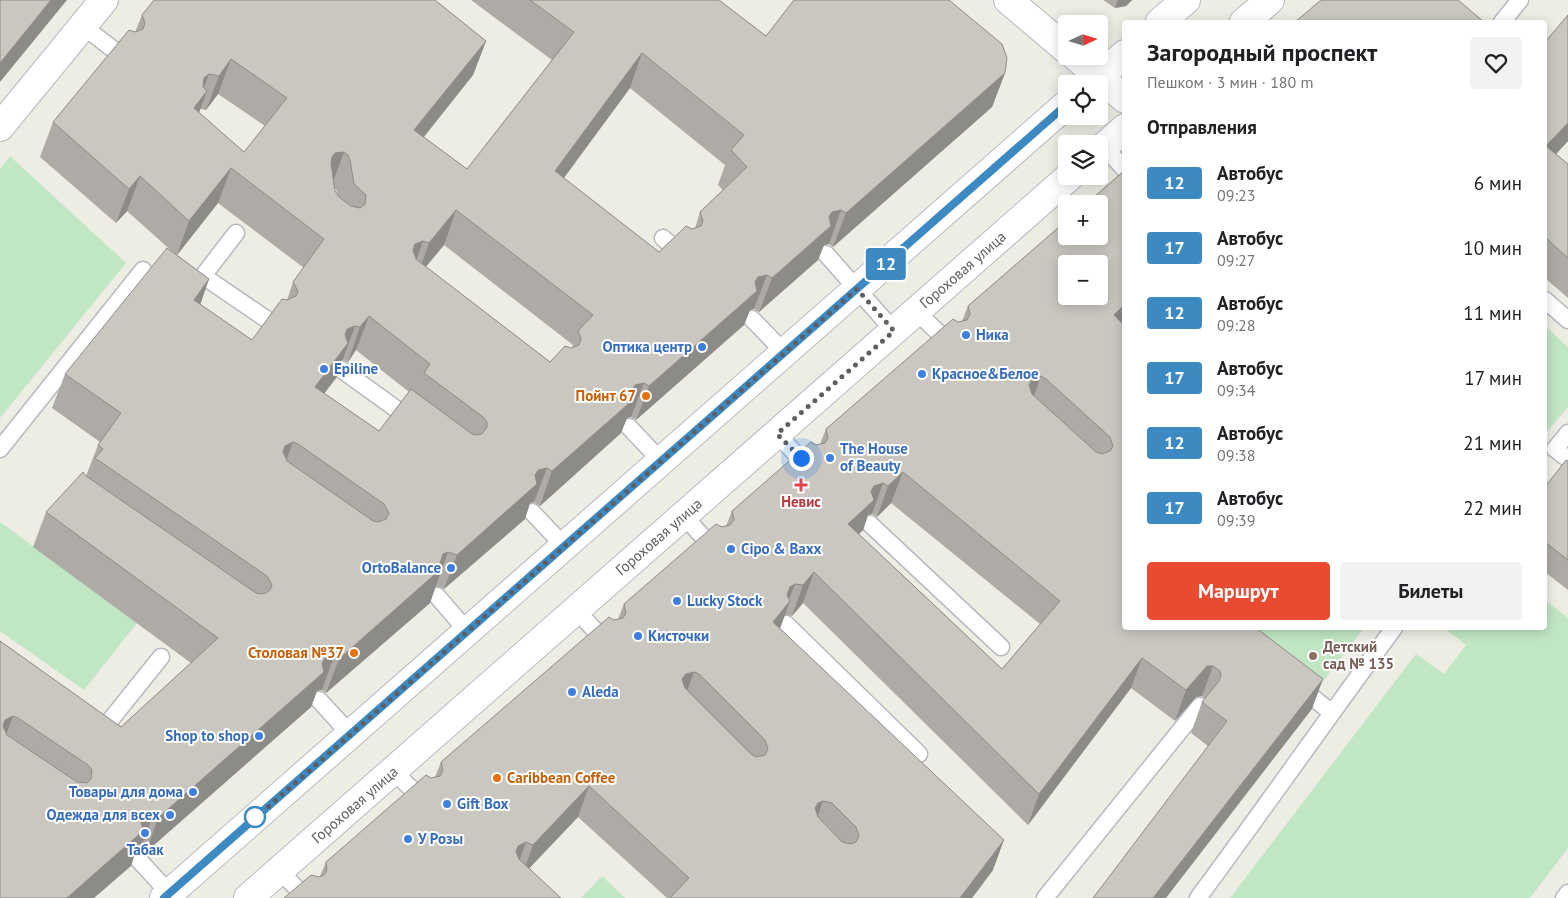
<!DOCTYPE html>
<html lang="ru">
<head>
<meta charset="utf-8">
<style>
	body { margin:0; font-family:"PT Sans",sans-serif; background:#f2f2f2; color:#202124; height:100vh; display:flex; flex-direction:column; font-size:19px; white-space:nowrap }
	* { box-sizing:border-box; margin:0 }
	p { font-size:16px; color:#757577 }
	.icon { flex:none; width:28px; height:28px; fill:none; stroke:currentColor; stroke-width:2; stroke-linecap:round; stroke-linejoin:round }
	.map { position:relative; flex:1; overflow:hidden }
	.drawer { position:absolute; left:1122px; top:20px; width:425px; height:610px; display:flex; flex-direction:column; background:#fff; border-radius:5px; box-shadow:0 2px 12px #0003 }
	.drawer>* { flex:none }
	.badge { padding:0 10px; border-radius:4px; font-size:18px; line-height:32px }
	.needle { width:32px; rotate:86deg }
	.controls { position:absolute; left:1058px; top:15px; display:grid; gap:10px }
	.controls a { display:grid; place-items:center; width:50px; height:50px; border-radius:5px; background:#fff; box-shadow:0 2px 12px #0003; font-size:25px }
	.you { position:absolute; width:25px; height:25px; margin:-12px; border:4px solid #fff; border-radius:50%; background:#1a73e8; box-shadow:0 0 0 8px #1a73e833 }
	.map>.badge { position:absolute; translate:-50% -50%; box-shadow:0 0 0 2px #fff }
	h2 { padding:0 25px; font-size:19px; line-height:45px }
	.round { display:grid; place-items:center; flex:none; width:52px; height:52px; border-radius:5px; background:#f2f2f2 }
	.summary { display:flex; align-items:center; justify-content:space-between; height:85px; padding:0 25px }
	h1 { font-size:24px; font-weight:800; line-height:38px }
	.action { display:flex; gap:10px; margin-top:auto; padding:10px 25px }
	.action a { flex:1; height:58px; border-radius:5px; background:#e84b30; color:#fff; font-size:20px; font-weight:800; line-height:58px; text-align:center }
	.action a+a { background:#f2f2f2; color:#202124 }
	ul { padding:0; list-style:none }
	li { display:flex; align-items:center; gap:15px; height:65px; padding:0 25px }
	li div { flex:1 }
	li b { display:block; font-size:19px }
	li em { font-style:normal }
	li .badge { min-width:55px; font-weight:700; text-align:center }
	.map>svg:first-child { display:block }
</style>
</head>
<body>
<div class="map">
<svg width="1568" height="898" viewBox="0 0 1568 898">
	<rect width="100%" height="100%" fill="#eeede4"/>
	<!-- green -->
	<path fill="#c0e6c3" d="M 10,156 L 126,263 L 0,418 L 0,169 Z
		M 1545,326 L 1568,347 L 1568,407 L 1545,434 Z
		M 0,522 L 137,623 L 84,690 L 0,631 Z
		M 1545,600 L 1568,618 L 1568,848 L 1530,898 L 1230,898 L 1416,654 L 1444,674 L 1466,645 L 1444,628 L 1545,628 Z
		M 1248,628 L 1364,628 L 1321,684 Z
		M 602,876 L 625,898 L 581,898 Z"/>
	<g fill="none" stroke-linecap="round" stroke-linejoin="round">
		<defs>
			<path id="service" d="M 1502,22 L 1520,0
				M 83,26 L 123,57
				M 1104,146 L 1125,170
				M 236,233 L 203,276 L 275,325
				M 663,238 L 681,254
				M 826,254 L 894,331
				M 1545,300 L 1568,320
				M 916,311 L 949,343
				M 752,319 L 785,353
				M 342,370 L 413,421
				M 629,427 L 661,461
				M 1568,433 L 1555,449 L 1568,459
				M 777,434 L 807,466
				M 0,449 L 143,270
				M 532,512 L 564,546
				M 684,516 L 713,548
				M 870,524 L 1001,647
				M 437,596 L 467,631
				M 576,610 L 605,641
				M 786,624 L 919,754
				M 1298,686 L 1331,712
				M 319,700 L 350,734
				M 96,722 L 104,728 L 161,657
				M 393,771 L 422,799
				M 138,859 L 169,893
				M 279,870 L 306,898
				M 1045,898 L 1200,706
				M 1198,898 C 1264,809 1328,717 1394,628
				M 1564,898 L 1568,893"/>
			<path id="minor" d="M 1008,0 L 1066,49
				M 1075,56 L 1125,99
				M 0,127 L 104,0"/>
			<path id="secondary" d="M 1160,22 L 1186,0
				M 1244,22 L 1270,0
				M 1091,84 L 1125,54
				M 1099,151 L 1125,128
				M 164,898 L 1066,105
				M 248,898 L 1070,176"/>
		</defs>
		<!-- service casing -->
		<use href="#service" stroke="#b6b9be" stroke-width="19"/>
		<!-- minor casing -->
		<use href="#minor" stroke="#b6b9be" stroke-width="30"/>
		<!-- secondary casing -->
		<use href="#secondary" stroke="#b7bac0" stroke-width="30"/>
		<!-- service -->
		<use href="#service" stroke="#fff" stroke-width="16"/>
		<!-- minor -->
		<use href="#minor" stroke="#fff" stroke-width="28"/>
		<!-- secondary -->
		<use href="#secondary" stroke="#fff" stroke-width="28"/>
	</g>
	<!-- wall -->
	<path fill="#aeaba6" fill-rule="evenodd" d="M 471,0 L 719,0 L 766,36 L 1005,73 L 992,107 L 833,247 L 829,244 L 824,245 L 818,260 L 759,312 L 754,309 L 750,310 L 744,325 L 636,420 L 631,417 L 627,418 L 621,433 L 540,506 L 534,502 L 530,503 L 525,519 L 444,589 L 435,586 L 430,603 L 326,693 L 322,690 L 317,691 L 311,707 L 146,852 L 141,849 L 136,850 L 131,866 L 0,898 L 0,641 L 121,727 L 191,663 L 33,547 L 46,512 L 86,476 L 98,445 L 100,442 L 52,408 L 65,374 L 175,254 L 127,211 L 116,223 L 40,157 L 53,122 L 135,32 L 142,15 L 486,41 L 473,75 L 424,137 L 467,169 L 552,60 ZM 630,88 L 725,165 L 718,185 L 723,190 L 700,212 L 695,228 L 692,229 L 659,252 L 564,178 ZM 218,94 L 265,126 L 244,152 L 199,113 L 200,109 L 206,110 ZM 334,189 L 336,189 L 338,197 ZM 218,203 L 304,268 L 293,282 L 287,300 L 252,340 L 200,304 L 209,279 L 177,255 ZM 444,245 L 573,345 L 572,348 L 550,362 L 426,267 ZM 356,350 L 409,392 L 379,431 L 324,393 L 336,378 L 342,360 L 348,362 Z
		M 1103,0 L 1132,0 L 1126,6 L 1115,8 Z
		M 1568,15 L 1568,141 L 1556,154 L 1568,164 L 1568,298 L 1545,278 L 1545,42 Z
		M 1125,170 L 1125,323 L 1124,324 L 1125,628 L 1256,628 L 1312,709 L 1208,746 L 1191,733 L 1202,702 L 1205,699 L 1202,696 L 1196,697 L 1175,721 L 1131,688 L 1028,825 L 803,603 L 792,616 L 785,615 L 780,628 L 993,870 L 972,898 L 667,898 L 578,817 L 529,868 L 319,877 L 320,876 L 326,862 L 431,778 L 435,777 L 441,762 L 614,620 L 618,619 L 624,604 L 722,527 L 726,526 L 732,511 L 816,445 L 820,444 L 826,429 L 958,322 L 962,321 L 968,306 ZM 891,503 L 1040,624 L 1002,669 L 859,534 L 863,530 L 868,515 L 872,514 L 877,517 Z
		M 1568,461 L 1568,590 L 1545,572 L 1545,487 Z"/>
	<!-- shaded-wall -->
	<path fill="#8d8b87" d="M 51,0 L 67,0 L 0,82 L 0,63 Z
		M 1118,0 L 1132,0 L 1126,6 L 1115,8 Z
		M 486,41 L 473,75 L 402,164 L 414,130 Z
		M 642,53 L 630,88 L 543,206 L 555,171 Z
		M 231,59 L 218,94 L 206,110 L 219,76 Z
		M 1005,73 L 992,107 L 833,247 L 846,213 Z
		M 209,74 L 199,101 L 207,91 L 194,126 L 181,143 L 204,78 Z
		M 1568,123 L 1568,141 L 1545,166 L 1546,146 Z
		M 344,152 L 331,187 L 319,192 L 332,157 L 335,153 Z
		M 231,168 L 218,203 L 177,255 L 189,221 Z
		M 140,176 L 127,211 L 116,223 L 129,189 Z
		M 456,210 L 444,245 L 417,277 L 429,243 Z
		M 841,210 L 829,244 L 824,245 L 818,260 L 759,312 L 772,278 L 829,217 L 832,212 Z
		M 423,241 L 411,275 L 402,279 L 415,244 Z
		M 767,275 L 754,309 L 750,310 L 744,325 L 636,420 L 649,386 L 755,282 L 758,277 Z
		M 209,279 L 197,314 L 194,300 Z
		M 1125,304 L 1125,323 L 1103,346 L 1114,315 Z
		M 369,316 L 356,350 L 348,362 L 360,327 Z
		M 355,326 L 336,378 L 303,422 L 315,387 L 347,329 Z
		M 1041,376 L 1030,407 L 1029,385 L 1032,379 Z
		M 644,383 L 631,417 L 627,418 L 621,433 L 540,506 L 552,471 L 632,390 L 635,385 Z
		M 293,442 L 280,477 L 272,481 L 285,446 Z
		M 547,468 L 534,502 L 530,503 L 525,519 L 444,589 L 457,555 L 535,475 L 538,470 Z
		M 903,472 L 891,503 L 877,517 L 888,486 Z
		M 883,483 L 872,514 L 868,515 L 863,530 L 837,555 L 848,524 L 871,491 L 874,486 Z
		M 448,552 L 430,603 L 326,693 L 339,659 L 443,554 Z
		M 814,572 L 803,603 L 792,616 L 803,585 Z
		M 795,584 L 787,604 L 790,601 L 779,631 L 773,622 L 790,587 Z
		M 334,656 L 322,690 L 317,691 L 311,707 L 146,852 L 158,818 L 322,663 L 325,658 Z
		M 1142,658 L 1131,688 L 1028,825 L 1039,794 Z
		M 1207,666 L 1213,666 L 1202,696 L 1196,697 L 1175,721 L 1186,690 Z
		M 694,672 L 683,702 L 682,679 L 686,674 Z
		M 1323,679 L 1312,709 L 1166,898 L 1153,898 Z
		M 13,716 L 0,751 L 0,733 L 5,720 Z
		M 589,786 L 578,817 L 522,876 L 533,845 Z
		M 823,801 L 812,831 L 815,808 L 818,803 Z
		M 153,815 L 141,849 L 136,850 L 131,866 L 94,898 L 67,898 L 144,817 Z
		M 1004,840 L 993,870 L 972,898 L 960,898 Z
		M 526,842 L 515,873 L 507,877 L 518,846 Z"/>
	<!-- building -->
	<path fill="#cac7c1" stroke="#8d8b87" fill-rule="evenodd" d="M 0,0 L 51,0 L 0,63 Z
		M 154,0 L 435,0 L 486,41 L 414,130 L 467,169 L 574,32 L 530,0 L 719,0 L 766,36 L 794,0 L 949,0 L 1002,44 L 1007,58 L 1005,73 L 846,213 L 841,210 L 832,212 L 829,217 L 831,226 L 772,278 L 767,275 L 758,277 L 755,282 L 757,291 L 649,386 L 644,383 L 635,385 L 632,390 L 634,399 L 552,471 L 547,468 L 538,470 L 535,475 L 537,484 L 457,555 L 448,552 L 443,554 L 440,563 L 442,568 L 339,659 L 334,656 L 325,658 L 322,663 L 324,672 L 158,818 L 153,815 L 144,817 L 141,822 L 143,831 L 67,898 L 0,898 L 0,641 L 121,727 L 218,638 L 46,512 L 83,472 L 86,476 L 256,593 L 261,594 L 266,593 L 270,590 L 272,585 L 267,576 L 95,458 L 103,449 L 98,445 L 121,413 L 65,374 L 167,248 L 209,279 L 194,300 L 252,340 L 282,299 L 287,300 L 296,296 L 298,291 L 293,282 L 324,239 L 231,168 L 189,221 L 140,176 L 129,189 L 53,122 L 129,30 L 135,32 L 143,29 L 145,23 L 142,15 ZM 642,53 L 744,135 L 731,150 L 747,167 L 700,212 L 703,221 L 701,226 L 692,229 L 686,226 L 659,252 L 555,171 ZM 231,59 L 287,98 L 244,152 L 194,108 L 207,91 L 203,87 L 204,78 L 209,74 L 219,76 ZM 344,152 L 348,155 L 350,160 L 354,184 L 366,195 L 365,204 L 360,208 L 351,206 L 339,197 L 335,191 L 331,163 L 332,157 L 335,153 ZM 456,210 L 593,315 L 578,331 L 581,339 L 579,345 L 571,348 L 565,346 L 550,362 L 416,259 L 413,250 L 415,244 L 423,241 L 429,243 ZM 369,316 L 430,364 L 424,373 L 483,417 L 487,422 L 487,427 L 482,434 L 477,435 L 472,434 L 411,389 L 379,431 L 315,387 L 348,343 L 345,335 L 347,329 L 355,326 L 360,327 ZM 293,442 L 298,444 L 384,504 L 389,513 L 386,519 L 378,522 L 373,521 L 287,461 L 283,452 L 285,446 ZM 13,716 L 18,718 L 88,765 L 92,770 L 91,779 L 87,783 L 77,782 L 7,735 L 3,726 L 5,720 Z
		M 1321,0 L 1458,0 L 1484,22 L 1295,22 Z
		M 1568,15 L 1568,123 L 1546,146 L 1568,164 L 1568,258 L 1545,237 L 1545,42 Z
		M 1125,170 L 1125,304 L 1114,315 L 1125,326 L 1125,628 L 1256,628 L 1323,679 L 1153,898 L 1093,898 L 1227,721 L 1202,702 L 1219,681 L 1221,676 L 1220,671 L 1213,666 L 1207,666 L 1186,690 L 1142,658 L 1039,794 L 814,572 L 803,585 L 795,584 L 790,587 L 787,595 L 790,601 L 773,622 L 1004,840 L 960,898 L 670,898 L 689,878 L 589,786 L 533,845 L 526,842 L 518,846 L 516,852 L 519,859 L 561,898 L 284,898 L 311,875 L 319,877 L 324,875 L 327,870 L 326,862 L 426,775 L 431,778 L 440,776 L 443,770 L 441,762 L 609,617 L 614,620 L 623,618 L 626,613 L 624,604 L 716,524 L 722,527 L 730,525 L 734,520 L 732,511 L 811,442 L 816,445 L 825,443 L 828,438 L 826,429 L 953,319 L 958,322 L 967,320 L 970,314 L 968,306 L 1066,221 L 1066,236 L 1099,236 L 1099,204 L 1086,204 ZM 1066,264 L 1099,264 L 1099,296 L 1066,296 ZM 1041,376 L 1046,379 L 1110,437 L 1113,446 L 1110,451 L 1102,454 L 1096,452 L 1032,394 L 1029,385 L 1032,379 ZM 903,472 L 1060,601 L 1002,669 L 848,524 L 874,500 L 871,491 L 874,486 L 883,483 L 888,486 ZM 694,672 L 699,674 L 765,740 L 768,749 L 765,755 L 756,757 L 751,754 L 685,688 L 682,679 L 686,674 ZM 823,801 L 832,803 L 856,827 L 859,836 L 856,842 L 851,844 L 842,842 L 818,817 L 815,808 L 818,803 Z
		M 1566,460 L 1568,461 L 1568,560 L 1545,542 L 1545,487 Z"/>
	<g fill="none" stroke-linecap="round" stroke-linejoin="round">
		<defs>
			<path id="line" d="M 164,898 L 1066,105"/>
		</defs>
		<!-- line casing -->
		<use href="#line" stroke="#fff" stroke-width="11"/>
		<!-- line -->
		<use href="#line" stroke="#3d8ac2" stroke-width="8"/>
		<!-- walk -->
		<path stroke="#5c5f64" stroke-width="5" stroke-dasharray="0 9" d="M 255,817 L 252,821 L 857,289 L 894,331 L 777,434 L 801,458"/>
	</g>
	<!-- markers -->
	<g fill="#3f7fe0" stroke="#fff" stroke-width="2">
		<circle cx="966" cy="335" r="5"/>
		<circle cx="702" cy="347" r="5"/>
		<circle cx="324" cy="369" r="5"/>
		<circle cx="922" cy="374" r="5"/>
		<circle cx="830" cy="458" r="5"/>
		<circle cx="731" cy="549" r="5"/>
		<circle cx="451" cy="568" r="5"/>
		<circle cx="677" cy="601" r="5"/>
		<circle cx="638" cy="636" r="5"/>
		<circle cx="572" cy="692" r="5"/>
		<circle cx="259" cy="736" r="5"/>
		<circle cx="193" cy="792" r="5"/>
		<circle cx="447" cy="804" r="5"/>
		<circle cx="170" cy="815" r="5"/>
		<circle cx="145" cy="833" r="5"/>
		<circle cx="408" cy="839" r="5"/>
	</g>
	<g fill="#e8710a" stroke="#fff" stroke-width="2">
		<circle cx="646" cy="396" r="5"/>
		<circle cx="354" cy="653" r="5"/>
		<circle cx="497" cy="778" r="5"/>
	</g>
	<path fill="#e0444e" stroke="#fff" stroke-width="2" d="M798.5 477.5h5v5h5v5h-5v5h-5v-5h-5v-5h5z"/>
	<circle fill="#8d6e63" stroke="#fff" stroke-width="2" cx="1313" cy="656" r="5"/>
	<circle fill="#fff" stroke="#3d8ac2" stroke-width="2.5" cx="255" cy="817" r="10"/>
	<g text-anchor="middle" stroke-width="4" stroke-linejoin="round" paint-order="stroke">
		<!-- street labels -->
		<g font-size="15" fill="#5c5f64" stroke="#fff">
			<text transform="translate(963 270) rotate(-41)" y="5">Гороховая улица</text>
			<text transform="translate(659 537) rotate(-41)" y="5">Гороховая улица</text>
			<text transform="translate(355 805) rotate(-41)" y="5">Гороховая улица</text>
		</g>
		<!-- shop labels -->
		<g font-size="15" font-weight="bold" fill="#366cbe" stroke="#fff" text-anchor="start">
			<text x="976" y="340">Ника</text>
			<text x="692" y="352" text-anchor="end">Оптика центр</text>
			<text x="334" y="374">Epiline</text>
			<text x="932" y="379">Красное&amp;Белое</text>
			<text x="840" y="454">The House<tspan x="840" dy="17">of Beauty</tspan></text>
			<text x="741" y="554">Cipo &amp; Baxx</text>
			<text x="441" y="573" text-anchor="end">OrtoBalance</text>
			<text x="687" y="606">Lucky Stock</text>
			<text x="648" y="641">Кисточки</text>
			<text x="582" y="697">Aleda</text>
			<text x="249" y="741" text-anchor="end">Shop to shop</text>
			<text x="183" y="797" text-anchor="end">Товары для дома</text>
			<text x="457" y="809">Gift Box</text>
			<text x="160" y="820" text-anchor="end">Одежда для всех</text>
			<text x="418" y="844">У Розы</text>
			<text x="145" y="855" text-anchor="middle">Табак</text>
		</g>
		<!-- food labels -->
		<g font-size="15" font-weight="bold" fill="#c56008" stroke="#fff" text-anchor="end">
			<text x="636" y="401">Пойнт 67</text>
			<text x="344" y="658">Столовая №37</text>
			<text x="507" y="783" text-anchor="start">Caribbean Coffee</text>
		</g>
		<!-- health labels -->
		<g font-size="15" font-weight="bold" fill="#be3a42" stroke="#fff">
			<text x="801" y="507">Невис</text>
		</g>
		<!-- education labels -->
		<g font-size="15" font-weight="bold" fill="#785e54" stroke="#fff" text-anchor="start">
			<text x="1323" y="652">Детский<tspan x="1323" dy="17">сад № 135</tspan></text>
		</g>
	</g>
</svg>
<div class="controls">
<a><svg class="needle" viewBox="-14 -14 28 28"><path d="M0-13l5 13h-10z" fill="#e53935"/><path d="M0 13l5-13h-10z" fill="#757577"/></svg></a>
<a><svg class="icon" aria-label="locate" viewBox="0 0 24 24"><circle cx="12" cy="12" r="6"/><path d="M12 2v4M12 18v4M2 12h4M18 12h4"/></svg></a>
<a><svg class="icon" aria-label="layers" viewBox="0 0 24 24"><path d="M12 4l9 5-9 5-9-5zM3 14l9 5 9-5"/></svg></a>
<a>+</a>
<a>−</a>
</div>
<div class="you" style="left:801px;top:458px"></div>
<b class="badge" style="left:886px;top:264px;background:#3d8ac2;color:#fff">12</b>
<section class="drawer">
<div class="summary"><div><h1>Загородный проспект</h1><p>Пешком · 3 мин · 180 m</p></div><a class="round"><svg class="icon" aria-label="heart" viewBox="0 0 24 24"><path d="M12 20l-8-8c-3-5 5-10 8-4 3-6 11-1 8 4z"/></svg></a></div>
<h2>Отправления</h2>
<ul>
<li><span class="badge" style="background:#3d8ac2;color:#fff">12</span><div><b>Автобус</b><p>09:23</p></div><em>6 мин</em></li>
<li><span class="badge" style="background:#3d8ac2;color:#fff">17</span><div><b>Автобус</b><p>09:27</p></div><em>10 мин</em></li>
<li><span class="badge" style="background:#3d8ac2;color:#fff">12</span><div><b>Автобус</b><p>09:28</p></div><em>11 мин</em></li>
<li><span class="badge" style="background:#3d8ac2;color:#fff">17</span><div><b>Автобус</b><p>09:34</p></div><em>17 мин</em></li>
<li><span class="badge" style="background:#3d8ac2;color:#fff">12</span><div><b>Автобус</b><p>09:38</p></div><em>21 мин</em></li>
<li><span class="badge" style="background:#3d8ac2;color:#fff">17</span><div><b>Автобус</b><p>09:39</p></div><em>22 мин</em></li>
</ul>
<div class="action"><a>Маршрут</a><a>Билеты</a></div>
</section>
</div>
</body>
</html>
